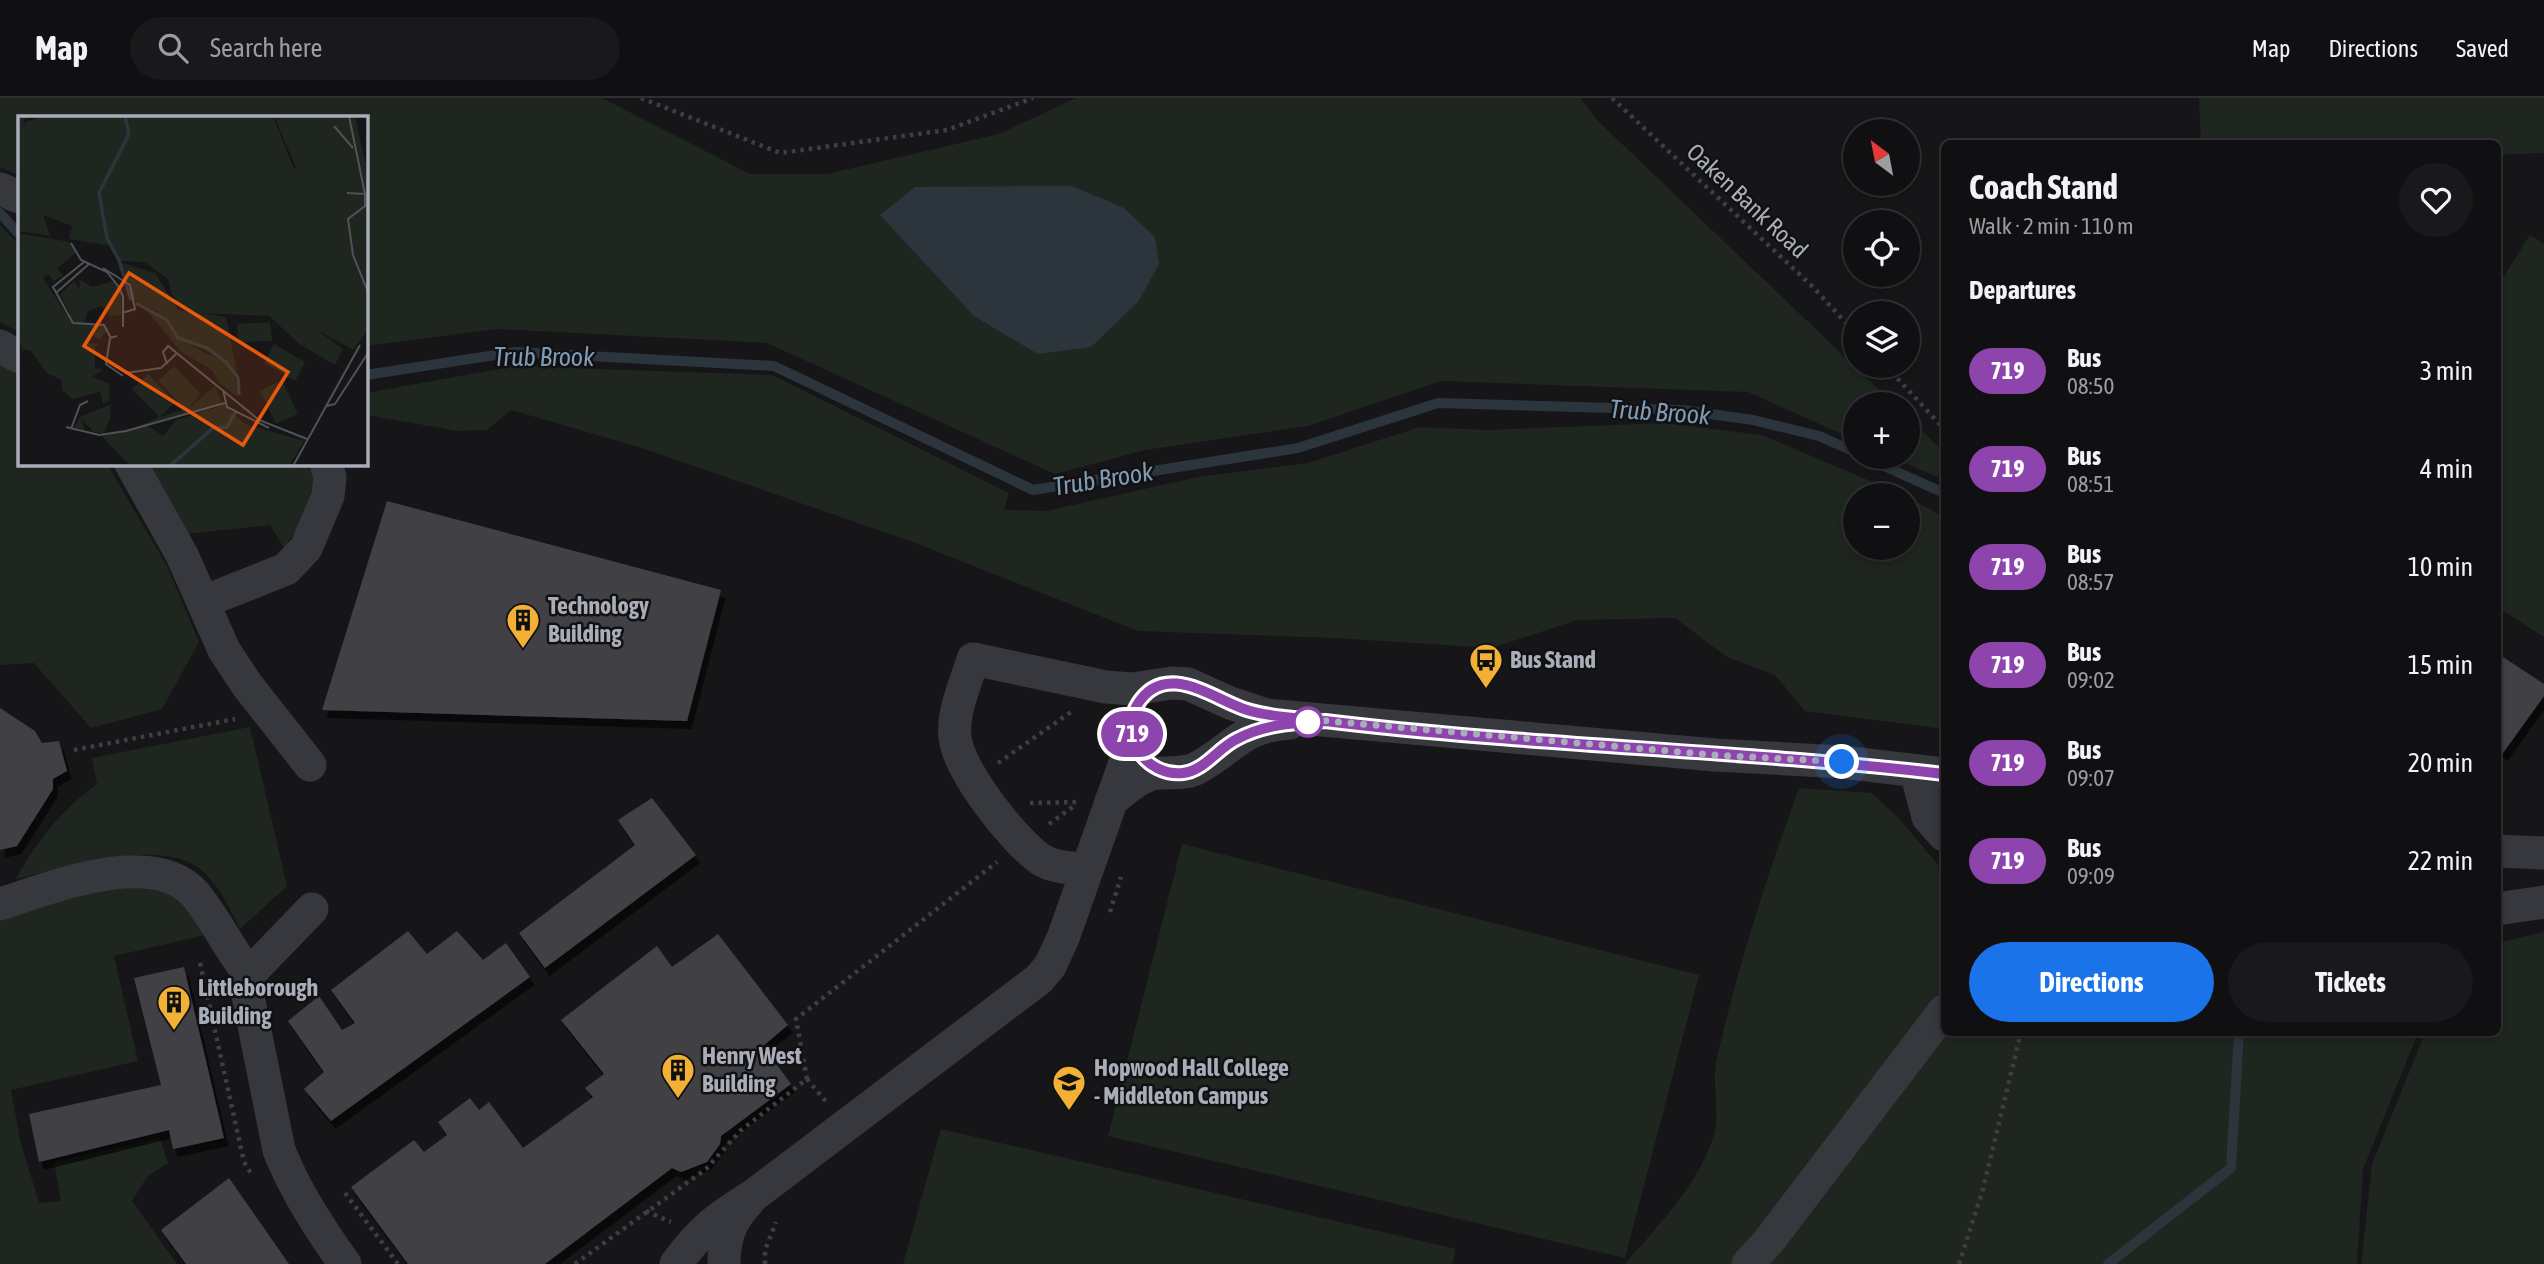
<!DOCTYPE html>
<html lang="en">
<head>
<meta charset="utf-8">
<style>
	body { margin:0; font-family:"Asap Condensed",sans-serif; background:#19191b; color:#f1f3f6; height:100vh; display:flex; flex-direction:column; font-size:26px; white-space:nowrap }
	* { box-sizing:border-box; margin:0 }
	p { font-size:23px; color:#9c9d9f }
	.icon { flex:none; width:38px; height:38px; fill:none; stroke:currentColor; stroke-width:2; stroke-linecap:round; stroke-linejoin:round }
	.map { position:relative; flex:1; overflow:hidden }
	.panel { position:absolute; left:1941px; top:42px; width:560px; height:896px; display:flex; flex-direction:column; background:#101012; border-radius:10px; box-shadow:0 4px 10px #0003,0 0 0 2px #303032 }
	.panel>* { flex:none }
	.badge { padding:0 14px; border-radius:23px; font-size:24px; line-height:46px }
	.needle { width:46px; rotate:328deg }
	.tools { position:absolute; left:1843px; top:21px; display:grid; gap:14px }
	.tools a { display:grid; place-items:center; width:77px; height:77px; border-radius:50%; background:#101012; box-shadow:0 4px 10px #0003,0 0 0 2px #303032; font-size:35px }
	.you { position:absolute; width:35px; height:35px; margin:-18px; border:5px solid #fff; border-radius:50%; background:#1a73e8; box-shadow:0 0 0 10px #1a73e833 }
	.map>.badge { position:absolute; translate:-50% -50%; box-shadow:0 0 0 4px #fff }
	h2 { padding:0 28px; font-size:26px; line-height:63px }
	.round { display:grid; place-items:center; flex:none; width:74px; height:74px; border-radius:37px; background:#19191b }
	.overview { display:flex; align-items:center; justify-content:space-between; height:119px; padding:0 28px }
	h1 { font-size:33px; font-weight:700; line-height:52px }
	.action { display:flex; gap:14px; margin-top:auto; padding:14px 28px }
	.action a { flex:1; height:80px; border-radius:42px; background:#1a73e8; color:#fff; font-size:28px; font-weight:700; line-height:80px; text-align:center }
	.action a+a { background:#19191b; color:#f1f3f6 }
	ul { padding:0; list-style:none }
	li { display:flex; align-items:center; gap:21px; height:98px; padding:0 28px }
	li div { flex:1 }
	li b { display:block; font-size:26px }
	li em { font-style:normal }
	li .badge { min-width:77px; font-weight:700; text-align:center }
	header { display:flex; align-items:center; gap:42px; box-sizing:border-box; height:98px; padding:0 35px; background:#101012; border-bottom:2px solid #303032 }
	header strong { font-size:33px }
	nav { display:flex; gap:38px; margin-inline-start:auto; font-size:24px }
	.search { width:490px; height:63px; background:#19191b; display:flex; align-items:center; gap:18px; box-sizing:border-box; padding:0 24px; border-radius:38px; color:#9c9d9f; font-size:26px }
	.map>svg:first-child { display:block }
</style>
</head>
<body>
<header>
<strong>Map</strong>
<div class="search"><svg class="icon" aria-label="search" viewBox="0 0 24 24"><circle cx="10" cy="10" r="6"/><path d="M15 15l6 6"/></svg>Search here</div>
<nav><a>Map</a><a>Directions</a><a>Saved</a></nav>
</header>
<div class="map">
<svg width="2544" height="1166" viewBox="0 0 2544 1166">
	<defs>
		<filter id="shadow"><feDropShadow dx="4.5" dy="8" stdDeviation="0" flood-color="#0009"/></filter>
	</defs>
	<rect width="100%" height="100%" fill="#161618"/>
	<!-- green -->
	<path fill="#1e261f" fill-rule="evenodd" d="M 0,0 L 602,0 L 750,76 L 827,76 L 999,36 L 1076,0 L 1580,0 L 1598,23 L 1894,306 L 1855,306 L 1855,342 L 1748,294 L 1441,283 L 1308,328 L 1145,352 L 1055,376 L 767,245 L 496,231 L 366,248 L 366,19 L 19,19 L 19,77 L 0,69 ZM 915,89 L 989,89 L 1159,166 Z
		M 2199,0 L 2544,0 L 2544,55 L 2497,57 L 2497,46 L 2201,45 Z
		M 0,127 L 19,147 L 19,234 L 0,224 Z
		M 2530,137 L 2544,146 L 2544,539 L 2497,509 L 2497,189 Z
		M 0,266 L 19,277 L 19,366 L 107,366 L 167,468 L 199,544 L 162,611 L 91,630 L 34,565 L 0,567 Z
		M 516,268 L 772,277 L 1009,395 L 1004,412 L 1046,413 L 1198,379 L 1308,365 L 1420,329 L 1489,332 L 1664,325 L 1762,337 L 1903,397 L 1855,397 L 1855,450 L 1908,450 L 1908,399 L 1944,419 L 1944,631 L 1805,613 L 1775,577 L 1727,559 L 1675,520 L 1577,522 L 1492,550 L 1335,540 L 1138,533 L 913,444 L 639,349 L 511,312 L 487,332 L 458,333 L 366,317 L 366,295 Z
		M 1908,319 L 1944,354 L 1944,382 L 1892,359 L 1908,359 Z
		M 147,366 L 305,366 L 316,380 L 301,425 L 284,450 L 270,427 L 186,436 Z
		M 250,629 L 287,788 L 240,831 C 230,811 221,791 205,775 C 165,736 64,770 16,781 C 37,743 61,712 97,686 L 92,660 Z
		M 1799,690 L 1871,695 L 1897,718 L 1944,774 L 1944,896 L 1893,957 L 1733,1166 L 1625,1166 C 1658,1127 1696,1090 1713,1040 C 1721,1019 1711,985 1717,960 C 1738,868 1767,778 1799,690 Z
		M 1182,746 L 1699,877 L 1625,1160 L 1108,1038 Z
		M 112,780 L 170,787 L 205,837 L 114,858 L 138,963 L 11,992 L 20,1042 L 39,1105 L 61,1103 L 54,1064 L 160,1040 L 168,1065 L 147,1079 L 132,1103 L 177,1166 L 0,1166 L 0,813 Z
		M 2544,834 L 2544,1166 L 2361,1166 L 2372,1066 L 2425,935 L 2497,934 L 2497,845 Z
		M 1944,934 L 2418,935 L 2363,1071 L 2357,1166 L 1766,1166 Z
		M 941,1031 L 1456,1151 L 1452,1166 L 903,1166 Z"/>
	<!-- water -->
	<path fill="#2c353c" d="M 1072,88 L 1124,110 L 1155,139 L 1159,166 L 1138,204 L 1091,249 L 1038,256 L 974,218 L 880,117 L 915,89 Z"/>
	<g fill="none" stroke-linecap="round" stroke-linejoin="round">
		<!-- stream -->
		<path stroke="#2c353c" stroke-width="10" d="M 0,115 L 19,136
			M 366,277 L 515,254 L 774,268 L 1033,392 L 1298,350 L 1438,305 L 1682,312 L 1753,322 L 1819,338 L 1855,354
			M 1864,359 L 1944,395
			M 2108,1166 L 2231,1070 L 2239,934"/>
	</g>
	<!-- building -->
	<path fill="#404145" filter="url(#shadow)" d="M 387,403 L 721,492 L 687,623 L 322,612 Z
		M 2497,555 L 2544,586 L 2544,598 L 2503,655 L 2497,651 Z
		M 0,610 L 35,633 L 42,645 L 59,643 L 67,673 L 53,681 L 53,691 L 17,748 L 0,752 Z
		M 652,700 L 696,757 L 545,870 L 519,835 L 635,747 L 618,722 Z
		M 408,833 L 427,856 L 457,833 L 483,862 L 506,845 L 530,879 L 331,1023 L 304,991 L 324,974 L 288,923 L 319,898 L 342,932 L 355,925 L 331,892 Z
		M 718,836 L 788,927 L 763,948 L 791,986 L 721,1038 L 720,1046 L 707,1064 L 681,1074 L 672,1070 L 545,1166 L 408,1166 L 351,1089 L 414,1042 L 424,1054 L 447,1037 L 438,1024 L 470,1000 L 479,1012 L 489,1004 L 523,1050 L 593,999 L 585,990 L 604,976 L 561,922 L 657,848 L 672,869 Z
		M 184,869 L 224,1040 L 173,1051 L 169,1032 L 39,1064 L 29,1016 L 161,987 L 134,880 Z
		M 229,1080 L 289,1166 L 186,1166 L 161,1132 Z"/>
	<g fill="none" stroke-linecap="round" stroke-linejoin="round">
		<!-- path -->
		<path stroke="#3d3f44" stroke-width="4.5" stroke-dasharray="3.5 5" stroke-linecap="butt" d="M 641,0 L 780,55 L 947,32 L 1033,0
			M 1612,0 L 1814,190 L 1855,235
			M 1886,268 L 1944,331
			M 74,652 L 235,621
			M 998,665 L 1071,614
			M 1030,705 L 1077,704
			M 1049,726 L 1074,708
			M 1110,814 L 1121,779
			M 200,865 L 244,1064 L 252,1077
			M 807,981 L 796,921 L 997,764
			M 345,1095 L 398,1166
			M 646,1113 L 671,1124
			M 575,1166 L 706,1071 L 740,1033 L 807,981 L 827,1005
			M 765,1166 L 765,1152 L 776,1124
			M 1959,1166 L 1983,1091 L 2021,934"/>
		<!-- minor -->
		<path stroke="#37383d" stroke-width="33" d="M 0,91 L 19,99
			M 0,248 L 19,259
			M 131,366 L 182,457 L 224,552 L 247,587 L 310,667
			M 203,504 L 286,471 L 306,450 L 328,398 L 330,379 L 326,366
			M 1916,673 L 1928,719 L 1944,737
			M 1111,703 C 1123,693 1137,680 1152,676 C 1168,673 1184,678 1199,669 C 1235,649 1242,628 1290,625
			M 2497,753 L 2544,755
			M 1087,771 C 1071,770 1054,770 1040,761 C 1013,742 958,672 955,639 C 952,614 966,585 973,561 L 1106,589 L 1132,591 L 1172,585 L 1188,586 L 1230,605 L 1266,617 L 1715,657 L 1842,664 L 1944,676
			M 0,806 C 51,790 152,748 195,796 C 215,820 229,851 249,876
			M 312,811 L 249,876 L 246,888 L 279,1052 C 295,1093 319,1130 345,1166
			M 2497,811 L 2544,804
			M 676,1166 C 700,1132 719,1119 754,1097 L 1039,881 L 1050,868 L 1063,840 L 1133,642
			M 724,1166 C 724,1141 730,1123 748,1104
			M 1748,1166 L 1768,1144 L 1944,913"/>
	</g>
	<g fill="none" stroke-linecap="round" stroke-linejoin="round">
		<defs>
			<path id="line" d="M 1305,621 C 1285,619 1266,618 1247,612 C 1213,601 1165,561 1137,607 C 1118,639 1147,679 1183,675 C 1204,673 1218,650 1237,641 C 1265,626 1294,625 1325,623 C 1531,648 1739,652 1944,676"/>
		</defs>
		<!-- line casing -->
		<use href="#line" stroke="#fff" stroke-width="16"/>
		<!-- line -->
		<use href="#line" stroke="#8e44ad" stroke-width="10"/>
		<!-- walk -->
		<path stroke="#a8adb8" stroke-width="7" stroke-dasharray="0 12.6" d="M 1308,624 L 1305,621 L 1715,657 L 1842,664"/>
	</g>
	<!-- icons -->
	<defs>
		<symbol id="building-pin" viewBox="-11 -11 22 30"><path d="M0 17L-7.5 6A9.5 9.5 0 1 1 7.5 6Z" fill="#f2b134" stroke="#111113"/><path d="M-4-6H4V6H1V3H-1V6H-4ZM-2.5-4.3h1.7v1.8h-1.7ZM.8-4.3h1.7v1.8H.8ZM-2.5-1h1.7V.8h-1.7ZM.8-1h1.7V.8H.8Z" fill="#111"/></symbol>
		<symbol id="bus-pin" viewBox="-11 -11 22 30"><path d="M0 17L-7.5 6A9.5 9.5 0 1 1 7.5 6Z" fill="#f2b134" stroke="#111113"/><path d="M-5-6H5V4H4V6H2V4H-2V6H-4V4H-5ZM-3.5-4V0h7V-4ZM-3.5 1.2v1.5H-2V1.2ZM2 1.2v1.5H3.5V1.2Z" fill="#111"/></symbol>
		<symbol id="university-pin" viewBox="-11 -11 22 30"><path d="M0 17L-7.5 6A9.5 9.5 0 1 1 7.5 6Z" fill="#f2b134" stroke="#111113"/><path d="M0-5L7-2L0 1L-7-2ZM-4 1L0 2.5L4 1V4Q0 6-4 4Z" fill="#111"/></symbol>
	</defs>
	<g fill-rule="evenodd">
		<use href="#building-pin" x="504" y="503" width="38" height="52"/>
		<use href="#bus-pin" x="1467" y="543" width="38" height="52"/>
		<use href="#building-pin" x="155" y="885" width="38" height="52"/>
		<use href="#building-pin" x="659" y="953" width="38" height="52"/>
		<use href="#university-pin" x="1050" y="965" width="38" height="52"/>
	</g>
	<!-- markers -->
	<circle fill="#fff" stroke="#8e44ad" stroke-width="3.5" cx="1308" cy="624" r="14"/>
	<g text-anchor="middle" stroke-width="5" stroke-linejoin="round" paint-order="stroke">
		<!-- street labels -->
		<g font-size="24" fill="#a8adb8" stroke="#111113">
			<text transform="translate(1747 103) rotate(43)" y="8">Oaken Bank Road</text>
		</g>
		<!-- poi labels -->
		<g font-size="24" font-weight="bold" fill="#a8adb8" stroke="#111113" text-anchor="start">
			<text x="548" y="516">Technology<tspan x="548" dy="28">Building</tspan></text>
			<text x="1510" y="570">Bus Stand</text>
			<text x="198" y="898">Littleborough<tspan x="198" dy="28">Building</tspan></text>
			<text x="702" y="966">Henry West<tspan x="702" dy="28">Building</tspan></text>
			<text x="1094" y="978">Hopwood Hall College<tspan x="1094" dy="28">- Middleton Campus</tspan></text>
		</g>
		<!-- water labels -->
		<g font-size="26" font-style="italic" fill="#7f9bb3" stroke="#111113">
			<text x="544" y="268">Trub Brook</text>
			<text transform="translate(1660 314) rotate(4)" y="9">Trub Brook</text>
			<text transform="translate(1103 381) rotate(-9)" y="9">Trub Brook</text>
		</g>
	</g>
	<!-- overview -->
	<g transform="translate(18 18)">
		<rect width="350" height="350" fill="#161618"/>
		<path d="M 0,0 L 12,1 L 5,4 L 9,13 L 7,6 L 27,0 L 255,0 L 275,51 L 279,54 L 256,0 L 337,0 L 350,59 L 350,173 L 335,134 L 350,182 L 350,214 L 335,234 L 296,212 L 325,233 L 317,249 L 286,231 L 288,226 L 284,230 L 251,200 L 180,197 L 163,189 L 154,178 L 150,163 L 127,146 L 102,145 L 94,130 L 51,123 L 54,110 L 25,99 L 32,120 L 0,115 ZM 0,117 L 52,126 L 58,137 L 39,152 L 45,160 L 36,165 L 30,158 L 25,162 L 48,198 L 52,197 L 42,179 L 56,165 L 62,174 L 61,163 L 74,171 L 96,165 L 103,177 L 103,199 L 92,200 L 83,190 L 69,196 L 67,205 L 91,213 L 82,223 L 73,220 L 71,227 L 81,228 L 77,231 L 77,252 L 86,253 L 74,261 L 92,268 L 91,285 L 85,288 L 82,276 L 54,283 L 44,274 L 44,264 L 29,257 L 12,234 L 5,234 L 0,223 ZM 104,147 L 137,157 L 160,194 L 208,201 L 219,257 L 209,244 L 162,222 L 150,202 L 116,183 ZM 118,188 L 149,205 L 158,222 L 208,247 L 217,262 L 219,280 L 200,266 L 195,255 L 162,235 L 131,197 ZM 252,206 L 254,225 L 220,226 L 219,208 ZM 256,228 L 287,246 L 277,265 L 246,247 ZM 156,250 L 183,278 L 169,293 L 197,270 L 204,287 L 117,312 L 141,301 L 114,273 L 130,258 L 157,286 L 142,301 L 167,293 L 140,265 ZM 264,264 L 280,298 L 258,308 L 242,275 ZM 93,288 L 92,304 L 85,317 L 76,316 L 63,303 L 67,314 L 56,311 L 62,301 ZM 206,289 L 227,308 L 286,325 L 271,350 L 112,350 L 83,319 L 129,309 L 145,320 L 158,304 Z" fill="#1e261f"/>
		<path fill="none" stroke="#2c353c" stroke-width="3.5" d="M 107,0 L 111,18 L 81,77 L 89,122 L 101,144 L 113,184M 118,187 L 149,204 L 160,222 L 189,232 L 208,246 L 220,262 L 221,279M 152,350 L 195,312 L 209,311 L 218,295"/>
		<path fill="none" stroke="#505258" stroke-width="2" d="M 316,10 L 335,32M 329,77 L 347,78 L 331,0M 347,78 L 347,90 L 330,103 L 335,139 L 350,176M 53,127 L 63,144 L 89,156 L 100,170 L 105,180 L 105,211M 66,146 L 35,171 L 55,207 L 86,209 L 93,222M 85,152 L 112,169 L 117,193 L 104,197M 39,176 L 71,148M 99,220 L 92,222 L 88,248 L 105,260M 149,248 L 145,236 L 150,230 L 241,304 L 289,323M 107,257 L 143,252 L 158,238M 205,274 L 209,291 L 251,312M 309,290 L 317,288 L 350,237M 48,311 L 81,319 L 108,315 L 207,287M 53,313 L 62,289 L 70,285M 275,350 L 342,229"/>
		<path fill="#e8590c" fill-opacity="0.15" stroke="#e8590c" stroke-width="3.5" d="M 111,157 L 270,256 L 225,329 L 66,230 Z"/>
		<rect width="350" height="350" fill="none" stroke="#a8adb8" stroke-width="3.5"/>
	</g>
</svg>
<div class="tools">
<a><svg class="needle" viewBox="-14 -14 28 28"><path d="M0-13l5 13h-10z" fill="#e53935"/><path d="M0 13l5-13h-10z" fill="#9c9d9f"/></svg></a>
<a><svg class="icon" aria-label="locate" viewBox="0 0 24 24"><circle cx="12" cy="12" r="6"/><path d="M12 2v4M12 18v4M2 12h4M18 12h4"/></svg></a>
<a><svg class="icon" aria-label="layers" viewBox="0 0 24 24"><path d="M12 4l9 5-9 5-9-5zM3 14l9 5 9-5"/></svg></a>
<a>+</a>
<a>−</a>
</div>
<div class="you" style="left:1842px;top:664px"></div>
<b class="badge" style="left:1132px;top:636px;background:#8e44ad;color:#fff">719</b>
<section class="panel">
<div class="overview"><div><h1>Coach Stand</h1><p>Walk · 2 min · 110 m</p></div><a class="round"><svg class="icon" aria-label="heart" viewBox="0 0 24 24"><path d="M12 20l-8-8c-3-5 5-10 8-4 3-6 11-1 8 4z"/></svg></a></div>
<h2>Departures</h2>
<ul>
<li><span class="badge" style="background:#8e44ad;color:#fff">719</span><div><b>Bus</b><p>08:50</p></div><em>3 min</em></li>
<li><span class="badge" style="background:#8e44ad;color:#fff">719</span><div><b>Bus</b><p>08:51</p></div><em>4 min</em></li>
<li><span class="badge" style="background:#8e44ad;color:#fff">719</span><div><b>Bus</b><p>08:57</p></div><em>10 min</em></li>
<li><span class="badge" style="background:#8e44ad;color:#fff">719</span><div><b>Bus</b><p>09:02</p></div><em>15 min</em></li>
<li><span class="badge" style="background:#8e44ad;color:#fff">719</span><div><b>Bus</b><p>09:07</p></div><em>20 min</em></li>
<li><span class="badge" style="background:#8e44ad;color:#fff">719</span><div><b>Bus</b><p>09:09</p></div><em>22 min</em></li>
</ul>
<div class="action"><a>Directions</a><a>Tickets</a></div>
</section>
</div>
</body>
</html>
